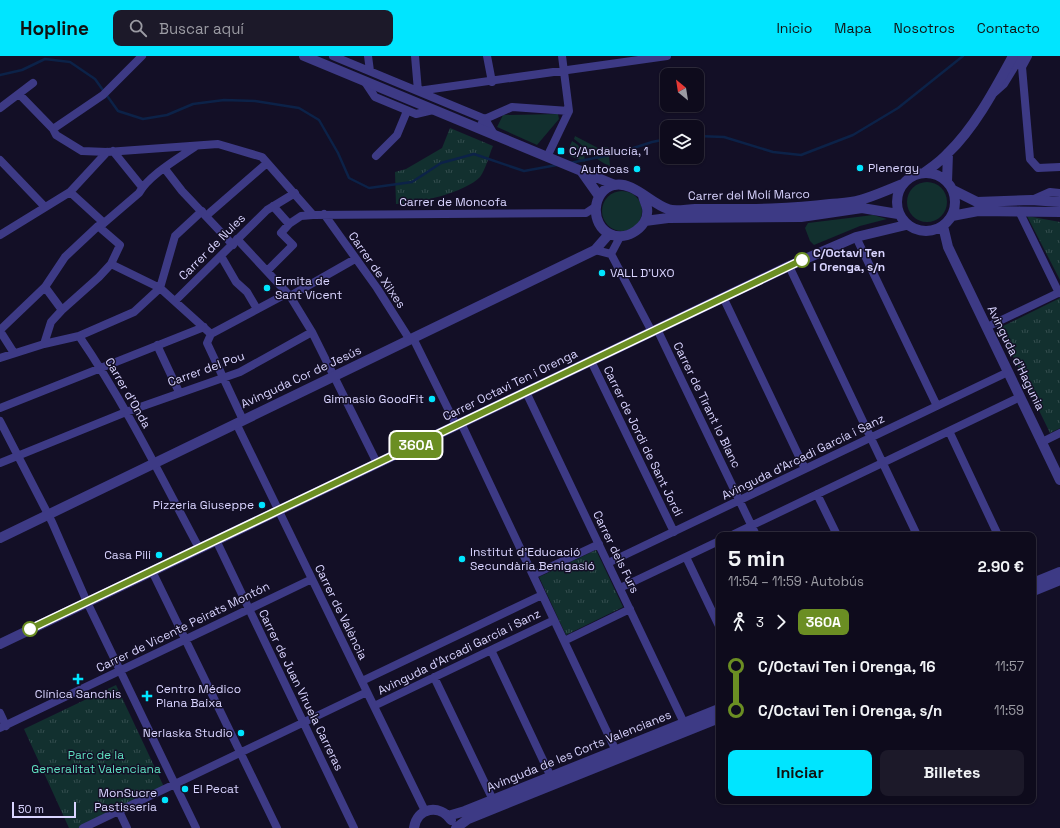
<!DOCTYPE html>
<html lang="es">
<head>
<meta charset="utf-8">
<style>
	body { margin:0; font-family:"Space Grotesk",sans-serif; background:#1c1929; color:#f1f3f6; height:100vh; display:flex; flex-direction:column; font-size:15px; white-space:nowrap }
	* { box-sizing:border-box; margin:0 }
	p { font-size:13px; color:#9b9ba3 }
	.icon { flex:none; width:22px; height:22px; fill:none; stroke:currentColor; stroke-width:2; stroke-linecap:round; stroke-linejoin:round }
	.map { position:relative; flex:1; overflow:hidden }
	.panel { position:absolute; left:716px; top:476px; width:320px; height:272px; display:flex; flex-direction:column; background:#0e0b1c; border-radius:8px; box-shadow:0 1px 3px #0004,0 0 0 1px #2e2b3b }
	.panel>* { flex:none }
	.badge { padding:0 8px; border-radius:6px; font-size:14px; line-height:26px }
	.needle { width:26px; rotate:330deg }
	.buttons { position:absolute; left:660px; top:12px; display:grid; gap:8px }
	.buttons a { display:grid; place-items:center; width:44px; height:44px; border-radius:8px; background:#0e0b1c; box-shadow:0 1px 3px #0004,0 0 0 1px #2e2b3b; font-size:20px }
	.scale { position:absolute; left:12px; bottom:10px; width:64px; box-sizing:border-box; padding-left:4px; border:2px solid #d9d4ff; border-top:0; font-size:11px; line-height:14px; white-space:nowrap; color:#d9d4ff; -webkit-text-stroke:3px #130f26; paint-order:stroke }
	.map>.badge { position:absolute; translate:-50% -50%; box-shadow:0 0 0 2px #fff }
	.legs { display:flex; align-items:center; gap:6px; height:44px; padding:0 12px; font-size:13px }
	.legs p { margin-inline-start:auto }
	.summary { display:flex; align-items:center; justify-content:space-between; height:68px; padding:0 12px }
	h1 { font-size:22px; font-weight:700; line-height:30px }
	.primary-button { display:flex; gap:8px; margin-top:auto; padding:8px 12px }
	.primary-button a { flex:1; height:46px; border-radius:8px; background:#00e5ff; color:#111; font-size:16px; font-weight:700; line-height:46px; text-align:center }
	.primary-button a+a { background:#1c1929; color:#f1f3f6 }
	ul { padding:0 12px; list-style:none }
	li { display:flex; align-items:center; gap:14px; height:44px; font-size:15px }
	li i { display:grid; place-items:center; width:6px; height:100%; margin:0 5px; background:currentColor }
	li i::after { content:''; width:10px; height:10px; margin:-5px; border:3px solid; border-radius:50%; background:#0e0b1c }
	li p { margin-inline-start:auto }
	li:first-child i { background:linear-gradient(#0000 50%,currentColor 0) }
	li:last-child i { background:linear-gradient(currentColor 50%,#0000 0) }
	header { display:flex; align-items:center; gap:24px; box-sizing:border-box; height:56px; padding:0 20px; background:#00e5ff; color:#111 }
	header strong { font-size:19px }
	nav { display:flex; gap:22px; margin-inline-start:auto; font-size:14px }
	.search { width:280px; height:36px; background:#1c1929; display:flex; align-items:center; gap:10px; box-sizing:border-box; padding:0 14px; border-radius:8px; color:#9b9ba3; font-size:15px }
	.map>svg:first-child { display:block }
</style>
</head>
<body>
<header>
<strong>Hopline</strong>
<div class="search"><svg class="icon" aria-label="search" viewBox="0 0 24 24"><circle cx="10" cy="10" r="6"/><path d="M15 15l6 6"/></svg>Buscar aquí</div>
<nav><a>Inicio</a><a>Mapa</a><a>Nosotros</a><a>Contacto</a></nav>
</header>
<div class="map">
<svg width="1060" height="772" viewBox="0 0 1060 772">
	<defs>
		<pattern id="park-tufts" width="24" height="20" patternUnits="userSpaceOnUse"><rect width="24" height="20" fill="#12302f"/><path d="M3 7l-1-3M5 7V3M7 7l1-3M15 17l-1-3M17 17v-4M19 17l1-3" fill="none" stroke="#344d4e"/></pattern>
	</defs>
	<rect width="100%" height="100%" fill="#130f26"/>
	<!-- grass -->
	<path fill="#12302f" d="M 558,58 L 559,63 L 537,89 L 497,71 L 503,59 Z
		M 575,80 L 598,92 L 608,91 L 610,110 C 594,104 587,92 574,83 Z
		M 572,85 C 581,90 585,96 585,106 L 570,100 L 568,95 Z
		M907 146a20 20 0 1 1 40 0a20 20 0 1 1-40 0Z
		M602 155a20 20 0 1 1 40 0a20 20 0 1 1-40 0Z
		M 873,159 L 887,163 L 860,170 L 814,189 L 810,185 L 805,172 L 808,167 Z"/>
	<!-- park -->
	<path fill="url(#park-tufts)" d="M 450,72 L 493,90 C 489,99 486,113 480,121 C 466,136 417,148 396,148 L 395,116 L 406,113 L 442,92 Z
		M 1027,160 L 1060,166 L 1060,224 Z
		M 1060,242 L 1060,372 L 1050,377 L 999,272 Z
		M 596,494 L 623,551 L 566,579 L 539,521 Z
		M 116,629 L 164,731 L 78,772 L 69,772 L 24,673 Z"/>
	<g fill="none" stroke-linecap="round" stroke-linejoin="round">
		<!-- stream -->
		<path stroke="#0c2248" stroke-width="2.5" d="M 0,19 L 22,14 L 45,3 L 70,6 L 95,23 L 118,55 L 143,63 L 167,59 L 193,48 L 224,44 L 255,45 L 299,52 L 319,64 L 338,97 L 349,122 L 369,132 L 412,126 L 441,107 L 474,98 L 524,115 L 557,109
			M 697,80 L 724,81 L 773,96 L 801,99 L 853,79 L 898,52 L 963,0
			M 570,107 L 615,98 L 652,86 L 667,83"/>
		<!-- minor -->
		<path stroke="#3d3a85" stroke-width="8" d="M 333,0 L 485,63 L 495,80
			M 368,0 L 370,15
			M 415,0 L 418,35 L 667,0
			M 487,0 L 492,26
			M 1028,0 L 1022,11 L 1030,103 L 1038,112 L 1060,111
			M 365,26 L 375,41 L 416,58 L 433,54
			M 995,36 L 1004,28 L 1021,0
			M 19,38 L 53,73 L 56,79 L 82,95 L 107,96 L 218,88 L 262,101 L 313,159 L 586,157 L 595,151
			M 0,52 L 33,27
			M 482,67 L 485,63 L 512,51 L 569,55
			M 53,73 L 103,39 L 142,0
			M 113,95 L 142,131
			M 376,100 L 397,79 L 407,55
			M 547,101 L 569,55 L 562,0
			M 0,104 L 45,151
			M 165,113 L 182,135 L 233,189
			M 70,136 L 104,167
			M 1032,144 L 1050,136 L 1060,137
			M 273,150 L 289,168 L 301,160 L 313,159
			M 1019,155 L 1059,237
			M 324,158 L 377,232 L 410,284
			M 206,160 L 267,107
			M 0,179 L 70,136 L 107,96
			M 856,181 L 937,350
			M 237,183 L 290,240 L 312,276 L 377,407
			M 595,194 L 611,198
			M 611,198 L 652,276
			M 611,198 L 620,181
			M 221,200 L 236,226 L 247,236 L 257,253
			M 111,208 L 160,232 L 211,278
			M 789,210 L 917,479
			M 267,215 L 293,189 L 281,177 L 289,168
			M 45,231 L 62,254
			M 290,240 L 355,203
			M 723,241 L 805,413
			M 175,245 L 267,154 L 295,137
			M 987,271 L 1060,236
			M 657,273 L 756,479
			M 0,274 L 45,231 L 65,201 L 98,170 L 104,167 L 139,137 C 149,119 179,102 196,90
			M 0,275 L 14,297
			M 211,278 L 207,287 L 243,364
			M 211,278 L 284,239 L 290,240
			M 79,280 C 125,347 161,421 199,492
			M 413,282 L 456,369
			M 44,288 L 51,266 L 62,254 L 99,221 L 111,208 L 120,189 L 98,170
			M 157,289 L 179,336
			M 0,302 L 44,288 L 79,280 L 134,256 L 160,232 L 175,180 L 202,155
			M 591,305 L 674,476
			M 526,336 L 684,667
			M 0,352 L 204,271
			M 0,365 L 52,466 L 87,546 L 196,772
			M 236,367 L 425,755
			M 461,367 L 616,695
			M 949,375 L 998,479
			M 1042,386 L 1060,377
			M 0,407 L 126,356 L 240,316 L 312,276
			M 817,438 L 837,479
			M 732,479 L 1020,341
			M 216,484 L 354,772
			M 686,501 L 719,570
			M 608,507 L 1008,316
			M 152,515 L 277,772
			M 533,519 L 599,488
			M 620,532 L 719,485
			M 564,585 L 630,553
			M 491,594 L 551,721
			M 434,621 L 493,744
			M 362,625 L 542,539
			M 374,650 L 554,564
			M 0,657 L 6,670
			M 0,672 L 312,523
			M 119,755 L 127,772
			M 83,772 L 367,636"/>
		<!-- tertiary -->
		<path stroke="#3d3a85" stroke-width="10" d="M 304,0 L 615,129
			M 582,116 L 599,140
			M897 146a29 29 0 1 1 58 0a29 29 0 1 1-58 0Z
			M 924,117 C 932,111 941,105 948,97 C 975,71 995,33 1013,0
			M 947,126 L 948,97
			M 953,134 L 977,146 L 1031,144 L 1060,146
			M 643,140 C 644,144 646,148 647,152 C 650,170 627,186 610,178 C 590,169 591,135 614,129 C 633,125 650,147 668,153 C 675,156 687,153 695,153 C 740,153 785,154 830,148 C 840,147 851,147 860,144 C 875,140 889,133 903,128
			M 952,160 L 978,155 L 1060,156
			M 645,165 L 668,162 L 801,161 L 862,152 L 898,158
			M 943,170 L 948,191 L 1060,424
			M 0,482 L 595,194 L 609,178
			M 1033,527 L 1060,516
			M 1033,535 L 1060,524
			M 0,588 L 789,210 L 856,181 L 906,169
			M 448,760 L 465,755 L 719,653
			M 414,772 C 417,751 440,748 451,764
			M 456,772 L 468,763 L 719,662"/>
	</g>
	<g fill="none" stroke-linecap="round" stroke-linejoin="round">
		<defs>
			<path id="line-1" d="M 30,573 L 802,204"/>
		</defs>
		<!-- line-1 casing -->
		<use href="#line-1" stroke="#fff" stroke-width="9"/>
		<!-- line-1 -->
		<use href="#line-1" stroke="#6b8e23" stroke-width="6"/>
	</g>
	<!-- markers -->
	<g fill="#00e5ff" stroke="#130f26" stroke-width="1.5">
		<rect x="557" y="91" width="8" height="8" rx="2"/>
		<circle cx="860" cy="112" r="4"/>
		<circle cx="637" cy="113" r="4"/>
		<circle cx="602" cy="217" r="4"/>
		<circle cx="267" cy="232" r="4"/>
		<circle cx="432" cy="343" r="4"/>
		<circle cx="262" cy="449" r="4"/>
		<circle cx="159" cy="499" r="4"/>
		<circle cx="462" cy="503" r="4"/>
		<path d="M76 617h4v4h4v4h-4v4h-4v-4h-4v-4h4z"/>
		<path d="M145 634h4v4h4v4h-4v4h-4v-4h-4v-4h4z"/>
		<circle cx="241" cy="677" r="4"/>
		<circle cx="185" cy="733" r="4"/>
		<circle cx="165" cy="744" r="4"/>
	</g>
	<g fill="#fff" stroke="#6b8e23" stroke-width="2">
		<circle cx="802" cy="204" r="7"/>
		<circle cx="30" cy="573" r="7"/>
	</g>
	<g text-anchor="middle" stroke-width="3" stroke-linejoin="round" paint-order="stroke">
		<!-- poi labels -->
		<g font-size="12" fill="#d9d4ff" stroke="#130f26" text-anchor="start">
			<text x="569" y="99">C/Andalucía, 1</text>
			<text x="868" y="116">Plenergy</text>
			<text x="629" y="117" text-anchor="end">Autocas</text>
			<text x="610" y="221">VALL D'UXO</text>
			<text x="275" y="229">Ermita de<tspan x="275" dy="14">Sant Vicent</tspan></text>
			<text x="424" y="347" text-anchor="end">Gimnasio GoodFit</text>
			<text x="254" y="453" text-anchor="end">Pizzeria Giuseppe</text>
			<text x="470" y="500">Institut d'Educació<tspan x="470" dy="14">Secundària Benigasló</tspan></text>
			<text x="151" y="503" text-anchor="end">Casa Pili</text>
			<text x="156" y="637">Centro Médico<tspan x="156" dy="14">Plana Baixa</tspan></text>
			<text x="78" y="642" text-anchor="middle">Clínica Sanchis</text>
			<text x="233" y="681" text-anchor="end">Nerlaska Studio</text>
			<text x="193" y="737">El Pecat</text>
			<text x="157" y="741" text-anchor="end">MonSucre<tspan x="157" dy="14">Pastisseria</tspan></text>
		</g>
		<!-- street labels -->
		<g font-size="12" fill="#d9d4ff" stroke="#130f26">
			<text transform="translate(749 139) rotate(-1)" y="4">Carrer del Molí Marco</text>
			<text x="453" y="150">Carrer de Moncofa</text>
			<text transform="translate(212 191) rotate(-45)" y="4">Carrer de Nules</text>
			<text transform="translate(377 214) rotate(55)" y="4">Carrer de Xilxes</text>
			<text transform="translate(1016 302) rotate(64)" y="4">Avinguda d'Hagunia</text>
			<text transform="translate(206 313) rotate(-20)" y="4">Carrer del Pou</text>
			<text transform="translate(301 321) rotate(-25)" y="4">Avinguda Cor de Jesús</text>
			<text transform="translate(510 329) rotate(-26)" y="4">Carrer Octavi Ten i Orenga</text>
			<text transform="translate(128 337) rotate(60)" y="4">Carrer d'Onda</text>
			<text transform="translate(707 349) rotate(64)" y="4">Carrer de Tirant lo Blanc</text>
			<text transform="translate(643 385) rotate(64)" y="4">Carrer de Jordi de Sant Jordi</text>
			<text transform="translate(803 401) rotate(-26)" y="4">Avinguda d'Arcadi García i Sanz</text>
			<text transform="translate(616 496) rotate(64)" y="4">Carrer dels Furs</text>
			<text transform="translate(341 556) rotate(64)" y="4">Carrer de València</text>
			<text transform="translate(183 571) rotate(-26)" y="4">Carrer de Vicente Peirats Montón</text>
			<text transform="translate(459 596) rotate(-26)" y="4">Avinguda d'Arcadi García i Sanz</text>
			<text transform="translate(301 634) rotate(64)" y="4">Carrer de Juan Viruela Carreras</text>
			<text transform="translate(579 695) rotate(-22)" y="4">Avinguda de les Corts Valencianes</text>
		</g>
		<!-- stop labels -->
		<g font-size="12" font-weight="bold" fill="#d9d4ff" stroke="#130f26" text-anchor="start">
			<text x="813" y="201">C/Octavi Ten<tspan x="813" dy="14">i Orenga, s/n</tspan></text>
		</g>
		<!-- park labels -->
		<g font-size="12" fill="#5fe0c0" stroke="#130f26">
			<text x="96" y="703">Parc de la<tspan x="96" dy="14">Generalitat Valenciana</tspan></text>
		</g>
	</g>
</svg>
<div class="buttons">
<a><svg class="needle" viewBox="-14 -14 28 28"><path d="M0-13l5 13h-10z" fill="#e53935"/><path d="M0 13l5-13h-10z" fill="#9b9ba3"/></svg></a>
<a><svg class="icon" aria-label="layers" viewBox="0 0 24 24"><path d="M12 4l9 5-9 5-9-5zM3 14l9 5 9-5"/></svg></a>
</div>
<div class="scale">50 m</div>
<b class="badge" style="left:416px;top:389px;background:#6b8e23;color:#fff">360A</b>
<section class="panel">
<div class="summary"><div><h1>5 min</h1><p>11:54 – 11:59 · Autobús</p></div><b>2.90 €</b></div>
<div class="legs"><svg class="icon" aria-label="walk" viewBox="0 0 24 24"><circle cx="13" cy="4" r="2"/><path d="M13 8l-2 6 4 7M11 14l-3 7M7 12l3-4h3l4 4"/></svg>3<svg class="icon" aria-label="forward" viewBox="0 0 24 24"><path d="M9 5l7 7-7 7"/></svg><b class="badge" style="background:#6b8e23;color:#fff">360A</b></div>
<ul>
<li><i style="color:#6b8e23"></i><b>C/Octavi Ten i Orenga, 16</b><p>11:57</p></li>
<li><i style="color:#6b8e23"></i><b>C/Octavi Ten i Orenga, s/n</b><p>11:59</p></li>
</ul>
<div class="primary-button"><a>Iniciar</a><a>Billetes</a></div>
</section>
</div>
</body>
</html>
